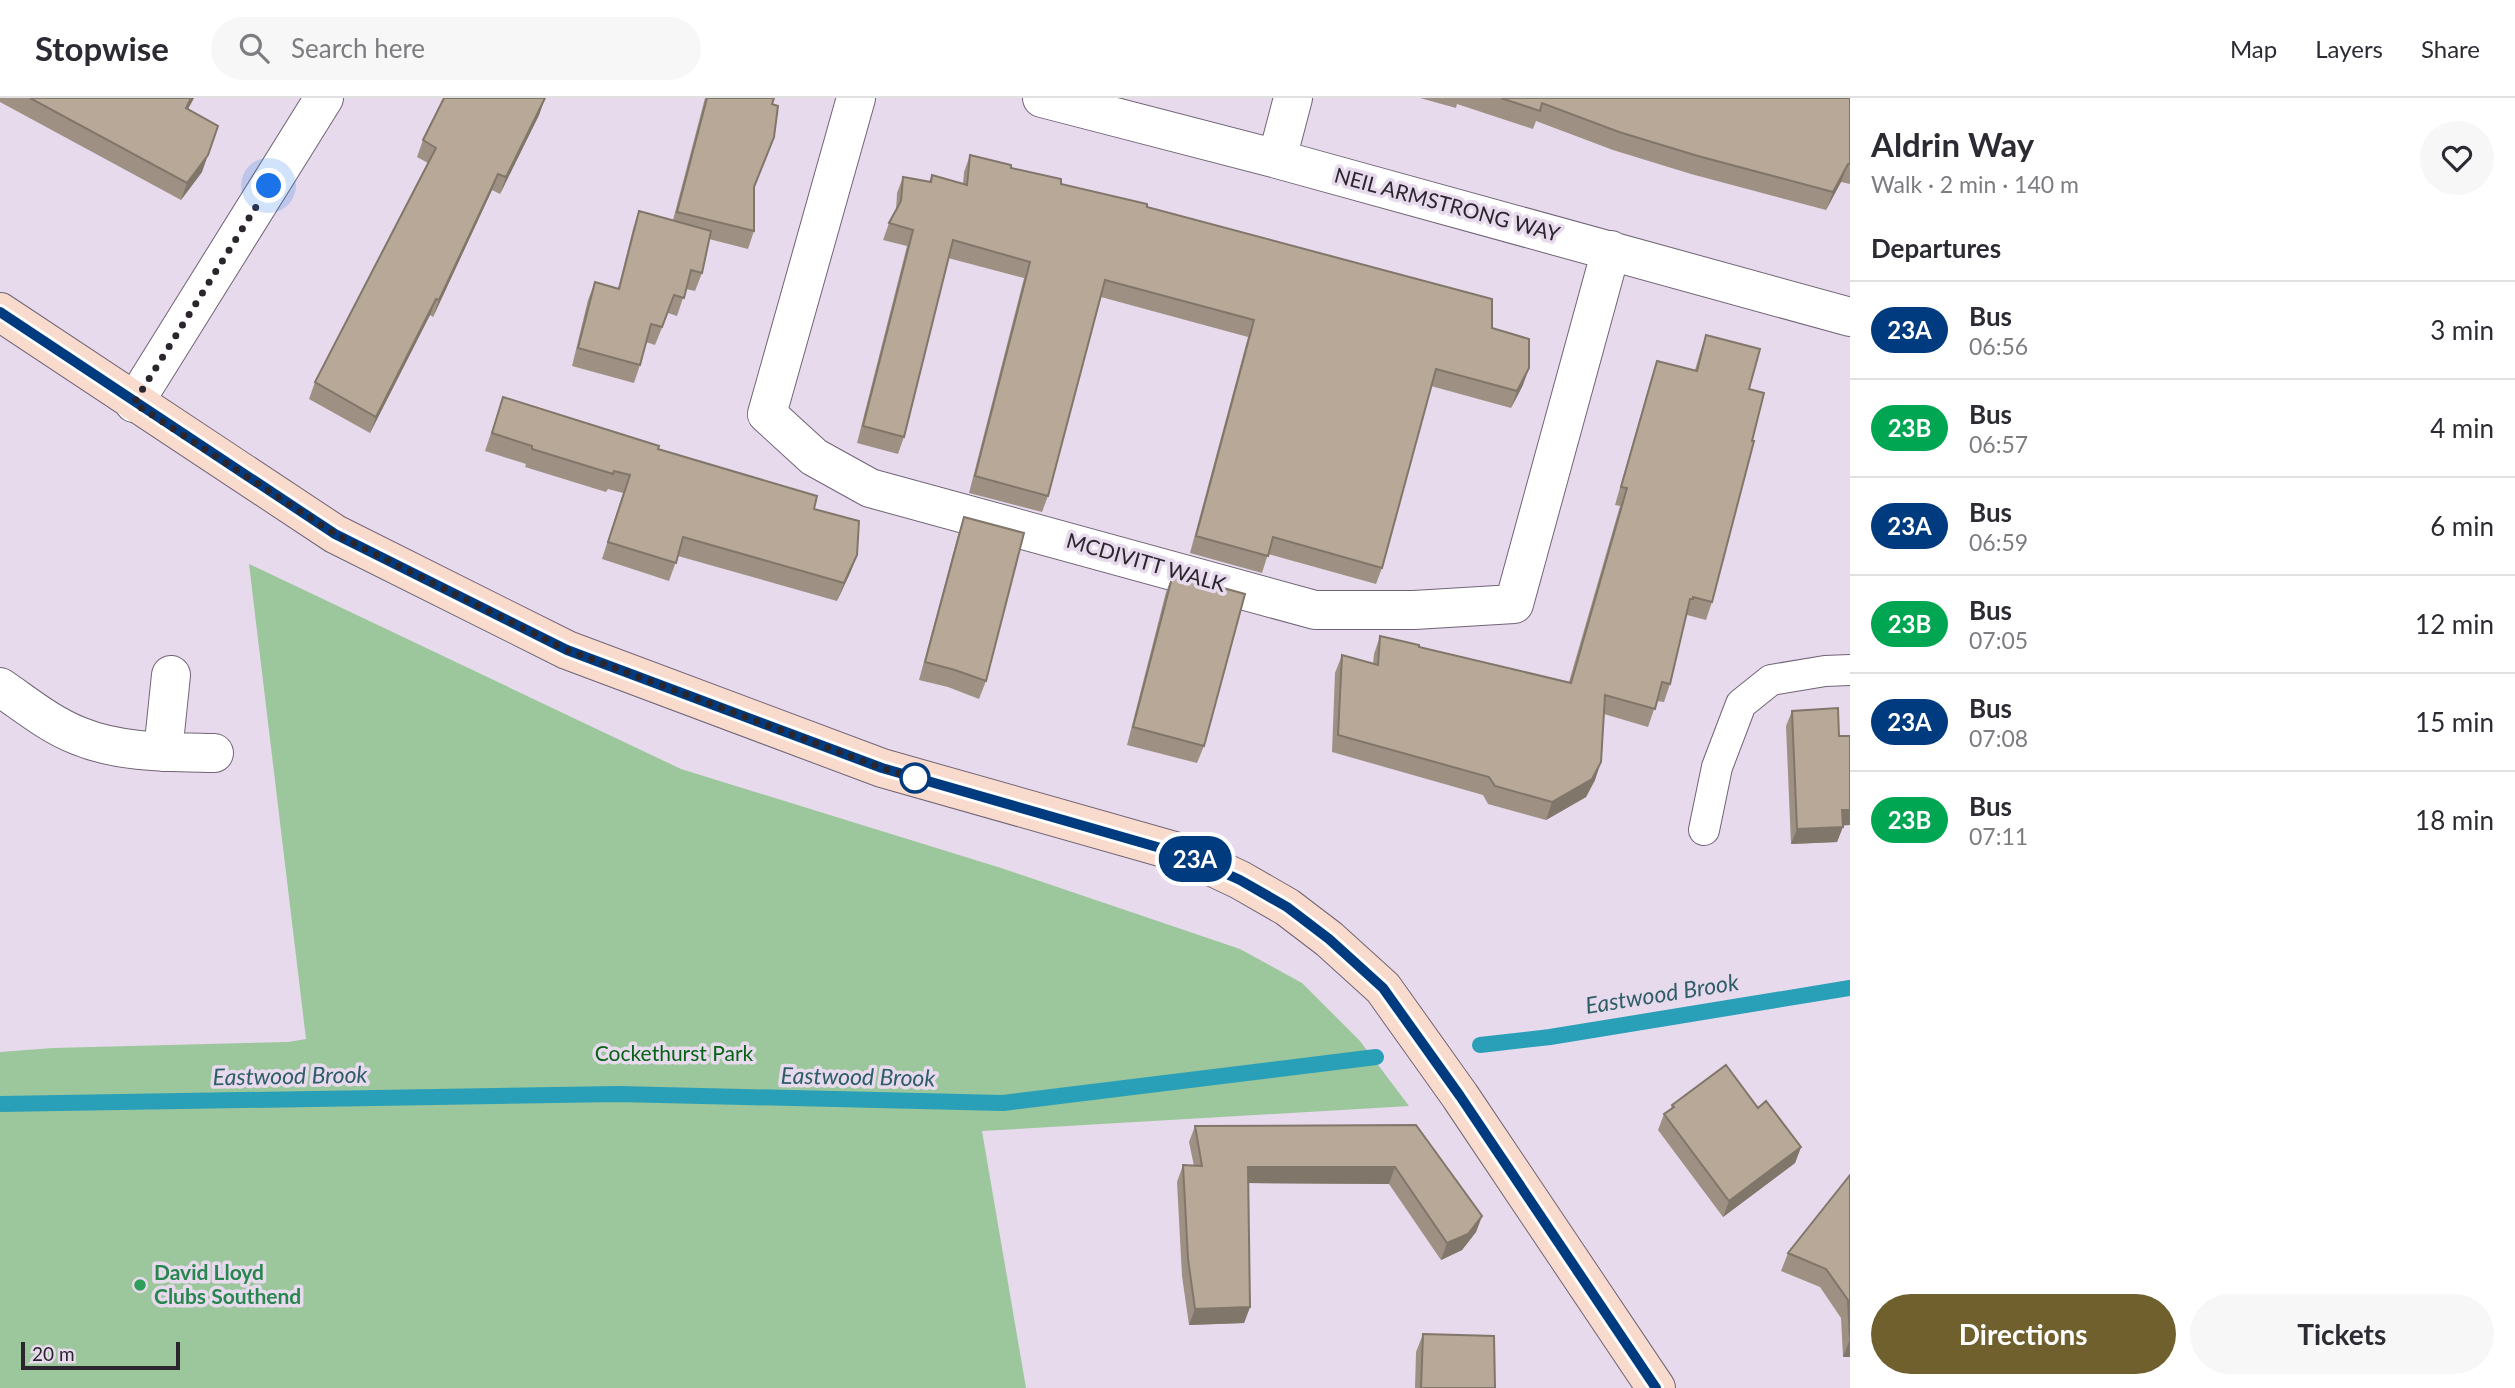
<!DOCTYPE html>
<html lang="en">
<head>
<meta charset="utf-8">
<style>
	body { margin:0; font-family:Lato,sans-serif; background:#f7f7f7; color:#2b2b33; height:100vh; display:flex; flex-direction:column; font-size:26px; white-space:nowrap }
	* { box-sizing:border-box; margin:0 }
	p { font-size:23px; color:#7c7c81 }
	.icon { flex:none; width:38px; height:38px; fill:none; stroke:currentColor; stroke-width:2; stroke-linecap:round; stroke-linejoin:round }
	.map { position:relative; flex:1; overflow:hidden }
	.sheet { display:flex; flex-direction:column; background:#fff; width:665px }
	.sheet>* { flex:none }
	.badge { padding:0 14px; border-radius:23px; font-size:24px; line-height:46px }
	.scale { position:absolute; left:21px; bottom:18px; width:159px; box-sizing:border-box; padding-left:7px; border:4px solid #2b262d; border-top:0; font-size:19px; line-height:24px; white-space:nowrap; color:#2b262d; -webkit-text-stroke:5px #e7daed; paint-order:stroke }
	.you { position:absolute; width:35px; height:35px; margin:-18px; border:5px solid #fff; border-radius:50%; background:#1a73e8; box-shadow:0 0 0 10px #1a73e833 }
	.map>.badge { position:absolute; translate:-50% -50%; box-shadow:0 0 0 4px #fff }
	h2 { padding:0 21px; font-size:26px; line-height:63px }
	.round { display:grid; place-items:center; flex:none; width:74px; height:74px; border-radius:37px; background:#f7f7f7 }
	.headline { display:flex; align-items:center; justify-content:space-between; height:119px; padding:0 21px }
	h1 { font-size:33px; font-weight:700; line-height:52px }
	.button { display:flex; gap:14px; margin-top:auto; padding:14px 21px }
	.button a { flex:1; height:80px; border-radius:42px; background:#6f602d; color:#fff; font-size:28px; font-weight:700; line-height:80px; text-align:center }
	.button a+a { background:#f7f7f7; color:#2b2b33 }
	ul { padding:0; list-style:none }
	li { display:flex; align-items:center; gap:21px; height:98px; padding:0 21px; border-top:2px solid #e1e1e2 }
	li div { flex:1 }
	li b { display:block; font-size:26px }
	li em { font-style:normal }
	li .badge { min-width:77px; font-weight:700; text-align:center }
	header { display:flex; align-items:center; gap:42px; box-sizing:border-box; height:98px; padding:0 35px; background:#fff; border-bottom:2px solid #e1e1e2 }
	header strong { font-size:33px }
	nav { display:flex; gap:38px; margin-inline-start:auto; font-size:24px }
	.search { width:490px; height:63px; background:#f7f7f7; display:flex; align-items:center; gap:18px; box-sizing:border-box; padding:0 24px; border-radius:38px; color:#7c7c81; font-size:26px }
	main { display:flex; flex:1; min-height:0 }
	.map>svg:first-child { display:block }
</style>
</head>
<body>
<header>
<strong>Stopwise</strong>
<div class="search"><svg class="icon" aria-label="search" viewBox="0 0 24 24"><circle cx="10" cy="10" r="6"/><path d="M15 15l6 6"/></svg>Search here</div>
<nav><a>Map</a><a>Layers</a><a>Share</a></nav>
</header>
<main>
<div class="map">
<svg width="1850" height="1290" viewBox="0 0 1850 1290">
	<rect width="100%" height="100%" fill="#e7daed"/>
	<!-- green -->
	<path fill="#9cc69b" d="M 249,466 L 681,671 L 1001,770 L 1240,851 L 1302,885 L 1360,943 L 1409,1008 L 982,1033 L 1026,1290 L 0,1290 L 0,954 L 53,950 L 288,944 L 306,941 Z"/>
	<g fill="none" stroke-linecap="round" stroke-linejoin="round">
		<!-- stream -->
		<path stroke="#2aa0b8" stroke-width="16" d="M 1480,947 L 1550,939 L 1850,890
			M 0,1006 L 618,996 L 1003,1005 L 1376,959"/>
		<defs>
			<path id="lane" d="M 1704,732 L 1717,669 L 1741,606 L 1771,582 L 1825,573 L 1850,572"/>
			<path id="street" d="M 856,0 L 767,316 L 814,359 L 870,390 L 1315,512 L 1414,512 L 1514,506 L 1611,152
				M 1042,0 L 1277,61 L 1850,219
				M 1277,61 L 1293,0
				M 134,305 L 324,0
				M 0,589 C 25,606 50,627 79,638 C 120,655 170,654 214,655
				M 163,654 L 171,577"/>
			<path id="secondary" d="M 0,214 L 335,436 L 567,552 L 882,670 L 1185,756 L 1240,782 L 1287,809 L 1329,841 L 1383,890 L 1460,998 L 1656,1290"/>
		</defs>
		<!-- lane casing -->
		<use href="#lane" stroke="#706475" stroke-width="32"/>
		<!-- street casing -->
		<use href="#street" stroke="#706475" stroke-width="40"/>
		<!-- secondary casing -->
		<use href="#secondary" stroke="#706475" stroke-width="40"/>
		<!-- lane -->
		<use href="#lane" stroke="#fff" stroke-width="30"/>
		<!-- street -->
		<use href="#street" stroke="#fff" stroke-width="38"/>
		<!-- secondary -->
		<use href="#secondary" stroke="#f9dbce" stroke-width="38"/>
	</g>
	<!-- wall -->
	<path fill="#9e9083" d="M 0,0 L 194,0 L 188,11 L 202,74 L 181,102 L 0,4 Z
		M 545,0 L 539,17 L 500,96 L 492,92 L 433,219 L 430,217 L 370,335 L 309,301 L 315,284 L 428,65 L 417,59 L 423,42 Z
		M 705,0 L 774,0 L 772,6 L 774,39 L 754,90 L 754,133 L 748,151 L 709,141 L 702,175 L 695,193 L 686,191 L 677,218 L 668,215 L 655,247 L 646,244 L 640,267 L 634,285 L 572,268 L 588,202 L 595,184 L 618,191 L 633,131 L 639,113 L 673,122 Z
		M 1420,0 L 1850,0 L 1850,86 L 1841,84 L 1826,112 L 1691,76 L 1613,52 L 1536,23 L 1533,31 L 1457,6 L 1456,10 Z
		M 970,57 L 1061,86 L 1147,109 L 1492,230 L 1523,287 L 1511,310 L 1431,288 L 1382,470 L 1376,486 L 1268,456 L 1262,475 L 1190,455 L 1248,239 L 1101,199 L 1048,398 L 1042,414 L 969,395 L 1024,180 L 948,160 L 904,339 L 898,356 L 857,345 L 907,148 L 883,142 L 889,125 L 896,113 L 897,95 L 903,79 L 929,84 L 932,77 L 963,86 L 964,74 Z
		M 1706,237 L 1749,291 L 1712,504 L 1706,522 L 1687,517 L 1686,519 L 1670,586 L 1664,604 L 1657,603 L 1648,629 L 1604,616 L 1595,682 L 1586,699 L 1546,722 L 1488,706 L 1483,697 L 1332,654 L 1335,575 L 1342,557 L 1373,566 L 1374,556 L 1380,538 L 1419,549 L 1569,584 L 1620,408 L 1615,407 L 1651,281 L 1657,263 L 1695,272 L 1700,255 Z
		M 503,299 L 658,351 L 814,411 L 857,457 L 850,475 L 837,503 L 678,458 L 669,483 L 602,461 L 623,395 L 608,391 L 606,394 L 525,369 L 526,366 L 485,353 Z
		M 964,419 L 986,583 L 979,601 L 948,589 L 919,582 L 958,437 Z
		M 1173,476 L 1204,648 L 1197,665 L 1127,647 L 1166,494 Z
		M 1792,613 L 1843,727 L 1837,744 L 1791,746 L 1786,628 Z
		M 1672,1007 L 1758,1010 L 1801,1049 L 1795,1065 L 1723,1119 L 1658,1032 L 1664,1016 L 1671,1011 Z
		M 1416,1027 L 1482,1118 L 1476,1134 L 1462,1152 L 1441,1162 L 1389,1086 L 1248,1085 L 1250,1209 L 1244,1225 L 1189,1227 L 1182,1178 L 1177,1084 L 1183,1067 L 1194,1068 L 1189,1044 L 1195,1028 Z
		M 1850,1077 L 1850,1259 L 1843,1259 L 1841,1220 L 1820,1189 L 1781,1173 L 1788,1155 Z
		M 1423,1236 L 1495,1290 L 1415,1290 L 1416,1254 Z"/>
	<!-- shaded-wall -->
	<path fill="#81766a" d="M 191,0 L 194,0 L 179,27 L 186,10 Z
		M 545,0 L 539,17 L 500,96 L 506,79 Z
		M 208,57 L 202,74 L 181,102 L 187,85 Z
		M 1848,66 L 1841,84 L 1826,112 L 1833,94 Z
		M 498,76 L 492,92 L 433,219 L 439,202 Z
		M 436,201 L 430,217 L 370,335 L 376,319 Z
		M 1529,270 L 1523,287 L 1511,310 L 1517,293 Z
		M 857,457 L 850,475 L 837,503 L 844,485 Z
		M 1601,664 L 1595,682 L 1586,699 L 1546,722 L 1552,704 Z
		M 1842,712 L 1850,712 L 1850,727 L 1837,728 Z
		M 1843,729 L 1837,744 L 1791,746 L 1797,731 Z
		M 1801,1049 L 1795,1065 L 1723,1119 L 1729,1103 Z
		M 1248,1069 L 1395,1069 L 1389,1086 L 1242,1085 Z
		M 1482,1118 L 1476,1134 L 1462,1152 L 1441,1162 L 1447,1145 Z
		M 1250,1209 L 1244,1225 L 1189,1227 L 1195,1211 Z
		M 1850,1241 L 1850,1259 L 1843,1259 Z"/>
	<!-- building -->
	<path fill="#b8a898" stroke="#81766a" stroke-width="2" d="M 30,0 L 191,0 L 186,10 L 218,28 L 208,57 L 187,85 Z
		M 444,0 L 545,0 L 506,79 L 498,76 L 439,202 L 436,201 L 376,319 L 315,284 L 436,50 L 423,42 Z
		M 707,0 L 774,0 L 772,6 L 778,8 L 774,39 L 754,89 L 754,133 L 677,114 Z
		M 1501,0 L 1850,0 L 1850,66 L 1848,66 L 1833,94 L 1698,58 L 1619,34 L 1542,5 L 1540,13 Z
		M 970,57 L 1011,67 L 1011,70 L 1061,81 L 1061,86 L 1147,106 L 1147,109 L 1492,201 L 1492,230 L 1529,241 L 1529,270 L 1517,293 L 1436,271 L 1382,470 L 1273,439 L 1268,458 L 1196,438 L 1254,222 L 1105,182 L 1048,398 L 975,378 L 1030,164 L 953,142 L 904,339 L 863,328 L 913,132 L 889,125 L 901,103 L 903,79 L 931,84 L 932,77 L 967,87 Z
		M 639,113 L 711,133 L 702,175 L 691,172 L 684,200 L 674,197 L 662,229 L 651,226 L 640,267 L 578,250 L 595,184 L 619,191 Z
		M 1706,237 L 1760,251 L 1749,291 L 1764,295 L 1752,343 L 1754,343 L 1712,504 L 1693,499 L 1693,501 L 1690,501 L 1670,586 L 1662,584 L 1655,611 L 1605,597 L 1601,664 L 1592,681 L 1552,704 L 1495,688 L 1489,679 L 1338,637 L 1342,557 L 1378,567 L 1380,538 L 1419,547 L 1419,549 L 1571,585 L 1627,390 L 1621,389 L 1657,263 L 1697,273 Z
		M 503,299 L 659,348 L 658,351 L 817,398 L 814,411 L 859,423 L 857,457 L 844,485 L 683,439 L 676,465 L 608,444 L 630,377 L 614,373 L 613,376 L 532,351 L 532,348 L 492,335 Z
		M 964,419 L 1024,435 L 986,583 L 955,572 L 925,564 Z
		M 1173,476 L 1245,496 L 1204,648 L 1133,629 Z
		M 1838,610 L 1839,638 L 1850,638 L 1850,712 L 1842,712 L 1843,729 L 1797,731 L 1792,613 Z
		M 1726,967 L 1758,1010 L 1766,1003 L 1801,1049 L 1729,1103 L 1664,1016 L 1674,1009 L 1672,1007 Z
		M 1416,1027 L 1482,1118 L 1468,1136 L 1447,1145 L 1395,1069 L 1248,1069 L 1250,1209 L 1195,1211 L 1188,1161 L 1183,1067 L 1202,1068 L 1195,1028 Z
		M 1850,1077 L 1850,1241 L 1848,1202 L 1826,1171 L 1788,1155 Z
		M 1423,1236 L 1494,1238 L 1495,1290 L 1421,1290 Z"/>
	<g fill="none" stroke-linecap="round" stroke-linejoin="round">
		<defs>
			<path id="line" d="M 0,214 L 335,436 L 567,552 L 882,670 L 1185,757 L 1240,782 L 1287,809 L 1329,841 L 1383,890 L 1460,998 L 1656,1290"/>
		</defs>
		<!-- line casing -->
		<use href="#line" stroke="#fff" stroke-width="16"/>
		<!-- line -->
		<use href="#line" stroke="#003b80" stroke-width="10"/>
		<!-- walk -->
		<path stroke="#2b262d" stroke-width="7" stroke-dasharray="0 12.6" d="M 269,88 L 134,305 L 335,436 L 567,552 L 882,670 L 915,680"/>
	</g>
	<!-- markers -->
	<circle fill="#fff" stroke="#003b80" stroke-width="3.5" cx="915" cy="680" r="14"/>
	<circle fill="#2e9e5b" stroke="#e7daed" stroke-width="2.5" cx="140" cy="1187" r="7"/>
	<g text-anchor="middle" stroke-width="7" stroke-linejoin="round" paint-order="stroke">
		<!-- street labels -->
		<g font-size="21" fill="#2b262d" stroke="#e7daed">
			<text transform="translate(1447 107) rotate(15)" y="7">NEIL ARMSTRONG WAY</text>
			<text transform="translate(1146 465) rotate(16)" y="7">MCDIVITT WALK</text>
		</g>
		<!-- park labels -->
		<g font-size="21" fill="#066215" stroke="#e7daed">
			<text x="674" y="963">Cockethurst Park</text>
		</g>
		<!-- leisure labels -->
		<g font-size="21" font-weight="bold" fill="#27864d" stroke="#e7daed" text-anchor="start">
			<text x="154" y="1182">David Lloyd<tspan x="154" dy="24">Clubs Southend</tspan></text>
		</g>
		<!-- water labels -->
		<g font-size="23" font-style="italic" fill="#2e5d68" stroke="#e7daed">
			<text transform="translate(1662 896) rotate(-9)" y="8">Eastwood Brook</text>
			<text transform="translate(290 978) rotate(-1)" y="8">Eastwood Brook</text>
			<text transform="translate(858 979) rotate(1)" y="8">Eastwood Brook</text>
		</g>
	</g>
</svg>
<div class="scale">20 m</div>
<div class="you" style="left:269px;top:88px"></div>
<b class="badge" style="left:1195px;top:761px;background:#003b80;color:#fff">23A</b>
</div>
<section class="sheet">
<div class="headline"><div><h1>Aldrin Way</h1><p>Walk · 2 min · 140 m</p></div><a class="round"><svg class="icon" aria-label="heart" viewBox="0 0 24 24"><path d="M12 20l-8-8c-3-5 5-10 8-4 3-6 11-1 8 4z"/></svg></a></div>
<h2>Departures</h2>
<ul>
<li><span class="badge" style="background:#003b80;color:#fff">23A</span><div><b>Bus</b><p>06:56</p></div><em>3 min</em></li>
<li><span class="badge" style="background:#00a651;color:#fff">23B</span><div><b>Bus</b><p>06:57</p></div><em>4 min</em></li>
<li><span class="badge" style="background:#003b80;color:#fff">23A</span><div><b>Bus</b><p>06:59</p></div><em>6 min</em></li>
<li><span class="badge" style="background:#00a651;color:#fff">23B</span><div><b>Bus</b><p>07:05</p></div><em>12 min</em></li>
<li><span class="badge" style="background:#003b80;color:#fff">23A</span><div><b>Bus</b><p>07:08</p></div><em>15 min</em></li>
<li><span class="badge" style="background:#00a651;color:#fff">23B</span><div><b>Bus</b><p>07:11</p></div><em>18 min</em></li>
</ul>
<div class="button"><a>Directions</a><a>Tickets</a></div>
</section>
</main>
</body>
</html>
